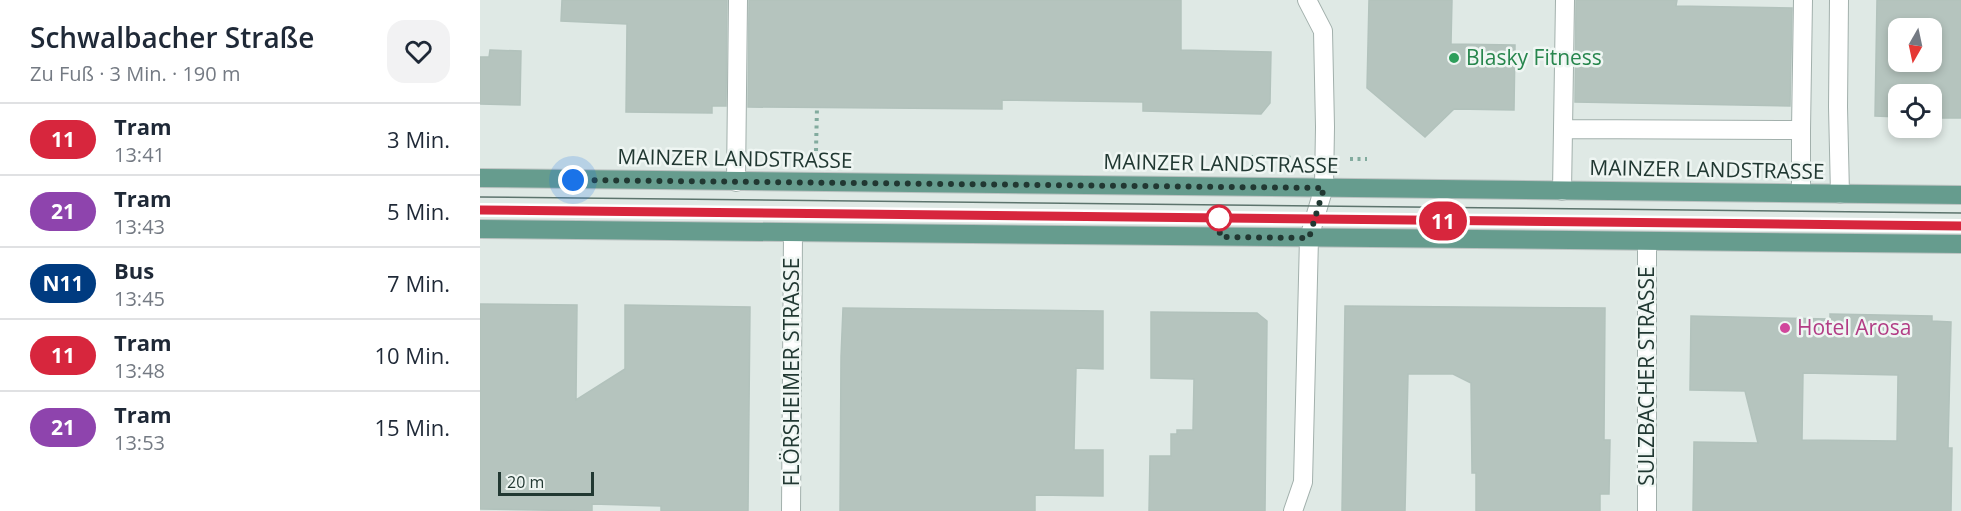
<!DOCTYPE html>
<html lang="de">
<head>
<meta charset="utf-8">
<style>
	body { margin:0; font-family:"Open Sans",sans-serif; background:#f2f2f3; color:#1f2937; height:100vh; display:flex; flex-direction:column; font-size:22px; white-space:nowrap }
	* { box-sizing:border-box; margin:0 }
	p { font-size:20px; color:#747a83 }
	.icon { flex:none; width:33px; height:33px; fill:none; stroke:currentColor; stroke-width:2; stroke-linecap:round; stroke-linejoin:round }
	.map { position:relative; flex:1; overflow:hidden }
	.details { display:flex; flex-direction:column; background:#fff; width:480px }
	.details>* { flex:none }
	.badge { padding:0 12px; border-radius:20px; font-size:21px; line-height:39px }
	.needle { width:39px; rotate:189deg }
	.fabs { position:absolute; left:1408px; top:18px; display:grid; gap:12px }
	.fabs a { display:grid; place-items:center; width:54px; height:54px; border-radius:12px; background:#fff; box-shadow:0 3px 9px #0003; font-size:30px }
	.scale { position:absolute; left:18px; bottom:15px; width:96px; box-sizing:border-box; padding-left:6px; border:3px solid #213832; border-top:0; font-size:16px; line-height:21px; white-space:nowrap; color:#213832; -webkit-text-stroke:4px #eff6f3; paint-order:stroke }
	.you { position:absolute; width:30px; height:30px; margin:-15px; border:4px solid #fff; border-radius:50%; background:#1a73e8; box-shadow:0 0 0 9px #1a73e833 }
	.map>.badge { position:absolute; translate:-50% -50%; box-shadow:0 0 0 3px #fff }
	.round { display:grid; place-items:center; flex:none; width:63px; height:63px; border-radius:18px; background:#f2f2f3 }
	.summary { display:flex; align-items:center; justify-content:space-between; height:102px; padding:0 30px }
	h1 { font-size:28px; font-weight:600; line-height:45px }
	ul { padding:0; list-style:none }
	li { display:flex; align-items:center; gap:18px; height:72px; padding:0 30px; border-top:2px solid #e0e1e3 }
	li div { flex:1 }
	li b { display:block; font-size:22px }
	li em { font-style:normal }
	li .badge { min-width:66px; font-weight:700; text-align:center }
	main { display:flex; flex:1; min-height:0 }
	.map>svg:first-child { display:block }
</style>
</head>
<body>
<main>
<section class="details">
<div class="summary"><div><h1>Schwalbacher Straße</h1><p>Zu Fuß · 3 Min. · 190 m</p></div><a class="round"><svg class="icon" aria-label="heart" viewBox="0 0 24 24"><path d="M12 20l-8-8c-3-5 5-10 8-4 3-6 11-1 8 4z"/></svg></a></div>
<ul>
<li><span class="badge" style="background:#d7263d;color:#fff">11</span><div><b>Tram</b><p>13:41</p></div><em>3 Min.</em></li>
<li><span class="badge" style="background:#8e44ad;color:#fff">21</span><div><b>Tram</b><p>13:43</p></div><em>5 Min.</em></li>
<li><span class="badge" style="background:#003b80;color:#fff">N11</span><div><b>Bus</b><p>13:45</p></div><em>7 Min.</em></li>
<li><span class="badge" style="background:#d7263d;color:#fff">11</span><div><b>Tram</b><p>13:48</p></div><em>10 Min.</em></li>
<li><span class="badge" style="background:#8e44ad;color:#fff">21</span><div><b>Tram</b><p>13:53</p></div><em>15 Min.</em></li>
</ul>
</section>
<div class="map">
<svg width="1481" height="511" viewBox="0 0 1481 511">
	<rect width="100%" height="100%" fill="#dfe9e5"/>
	<!-- building -->
	<path fill="#b5c4be" stroke="#b2c2bc" stroke-width="1.5" fill-rule="evenodd" d="M 82,0 L 247,0 L 246,106 L 232,106 L 232,113 L 146,112 L 147,24 L 81,21 Z
		M 269,0 L 701,0 L 701,50 L 791,52 L 790,103 L 781,114 L 663,111 L 663,102 L 522,100 L 522,109 L 268,107 Z
		M 889,0 L 972,0 L 971,44 L 1035,45 L 1034,110 L 974,109 L 945,137 L 887,88 Z
		M 1096,0 L 1197,0 L 1196,6 L 1312,8 L 1310,106 L 1095,102 Z
		M 1397,0 L 1481,0 L 1481,118 L 1452,118 L 1452,94 L 1419,94 L 1419,117 L 1395,116 ZM 1419,28 L 1452,28 L 1452,62 L 1419,62 Z
		M 10,50 L 41,51 L 40,105 L 0,104 L 0,57 L 9,57 Z
		M 0,304 L 97,305 L 96,400 L 145,369 L 145,305 L 270,307 L 268,511 L 181,511 L 181,506 L 112,504 L 112,511 L 0,509 Z
		M 865,306 L 1125,308 L 1124,440 L 1130,440 L 1129,494 L 1120,494 L 1120,511 L 996,511 L 996,473 L 992,473 L 991,383 L 973,374 L 928,374 L 925,511 L 862,511 Z
		M 363,308 L 623,311 L 623,369 L 596,368 L 594,450 L 623,450 L 623,496 L 555,495 L 555,511 L 360,511 L 361,357 Z
		M 671,312 L 777,313 L 787,321 L 785,511 L 669,511 L 670,456 L 691,456 L 691,434 L 697,434 L 697,430 L 713,430 L 714,379 L 671,378 Z
		M 1350,314 L 1452,316 L 1452,321 L 1471,322 L 1468,448 L 1472,448 L 1471,511 L 1213,511 L 1214,442 L 1278,443 L 1265,391 L 1210,390 L 1211,316 L 1350,319 ZM 1323,373 L 1418,375 L 1417,441 L 1322,440 Z"/>
	<g fill="none" stroke-linecap="round" stroke-linejoin="round">
		<defs>
			<path id="minor" d="M 1085,0 L 1083,129 L 1321,130 L 1323,0
				M 1359,0 L 1358,107 L 1360,194
				M 256,182 L 258,0
				M 1082,191 L 1083,129
				M 1321,193 L 1321,130
				M 311,511 L 313,233
				M 813,511 L 823,482 L 829,238 L 844,187 L 845,127 L 843,31 L 827,0
				M 1167,511 L 1167,241"/>
			<path id="major" d="M 0,178 L 1481,195
				M 0,229 L 1481,244"/>
		</defs>
		<!-- minor casing -->
		<use href="#minor" stroke="#a2b0ac" stroke-width="20"/>
		<!-- major casing -->
		<use href="#major" stroke="#bcc3c2" stroke-width="20"/>
		<!-- path -->
		<path stroke="#82ab9e" stroke-width="4" stroke-dasharray="3 4.5" stroke-linecap="butt" d="M 336,151 L 337,107
			M 770,157 L 820,158
			M 870,159 L 887,159"/>
		<!-- minor -->
		<use href="#minor" stroke="#fff" stroke-width="18"/>
		<!-- major -->
		<use href="#major" stroke="#669c8e" stroke-width="18"/>
		<!-- tram -->
		<path stroke="#5c746d" stroke-width="1.5" d="M 0,197 L 1481,213
			M 0,210 L 1481,226"/>
	</g>
	<g fill="none" stroke-linecap="round" stroke-linejoin="round">
		<defs>
			<path id="line" d="M 0,210 L 1481,226"/>
		</defs>
		<!-- line casing -->
		<use href="#line" stroke="#fff" stroke-width="14"/>
		<!-- line -->
		<use href="#line" stroke="#d7263d" stroke-width="9"/>
		<!-- walk -->
		<path stroke="#213832" stroke-width="6" stroke-dasharray="0 10.8" d="M 93,180 L 844,188 L 829,238 L 740,237 L 739,218"/>
	</g>
	<!-- markers -->
	<circle fill="#2e9e5b" stroke="#eff6f3" stroke-width="2" cx="974" cy="58" r="6"/>
	<circle fill="#fff" stroke="#d7263d" stroke-width="3" cx="739" cy="218" r="12"/>
	<circle fill="#d1479c" stroke="#eff6f3" stroke-width="2" cx="1305" cy="328" r="6"/>
	<g text-anchor="middle" stroke-width="5" stroke-linejoin="round" paint-order="stroke">
		<!-- leisure labels -->
		<g font-size="21" fill="#27864d" stroke="#eff6f3" text-anchor="start">
			<text x="986" y="65">Blasky Fitness</text>
		</g>
		<!-- street labels -->
		<g font-size="21" fill="#213832" stroke="#eff6f3">
			<text transform="translate(255 159) rotate(1)" y="7">MAINZER LANDSTRASSE</text>
			<text transform="translate(741 164) rotate(1)" y="7">MAINZER LANDSTRASSE</text>
			<text transform="translate(1227 170) rotate(1)" y="7">MAINZER LANDSTRASSE</text>
			<text transform="translate(312 372) rotate(-90)" y="7">FLÖRSHEIMER STRASSE</text>
			<text transform="translate(1167 376) rotate(-90)" y="7">SULZBACHER STRASSE</text>
		</g>
		<!-- hotel labels -->
		<g font-size="21" fill="#b23c85" stroke="#eff6f3" text-anchor="start">
			<text x="1317" y="335">Hotel Arosa</text>
		</g>
	</g>
</svg>
<div class="fabs">
<a><svg class="needle" viewBox="-14 -14 28 28"><path d="M0-13l5 13h-10z" fill="#e53935"/><path d="M0 13l5-13h-10z" fill="#747a83"/></svg></a>
<a><svg class="icon" aria-label="locate" viewBox="0 0 24 24"><circle cx="12" cy="12" r="6"/><path d="M12 2v4M12 18v4M2 12h4M18 12h4"/></svg></a>
</div>
<div class="scale">20 m</div>
<div class="you" style="left:93px;top:180px"></div>
<b class="badge" style="left:963px;top:221px;background:#d7263d;color:#fff">11</b>
</div>
</main>
</body>
</html>
